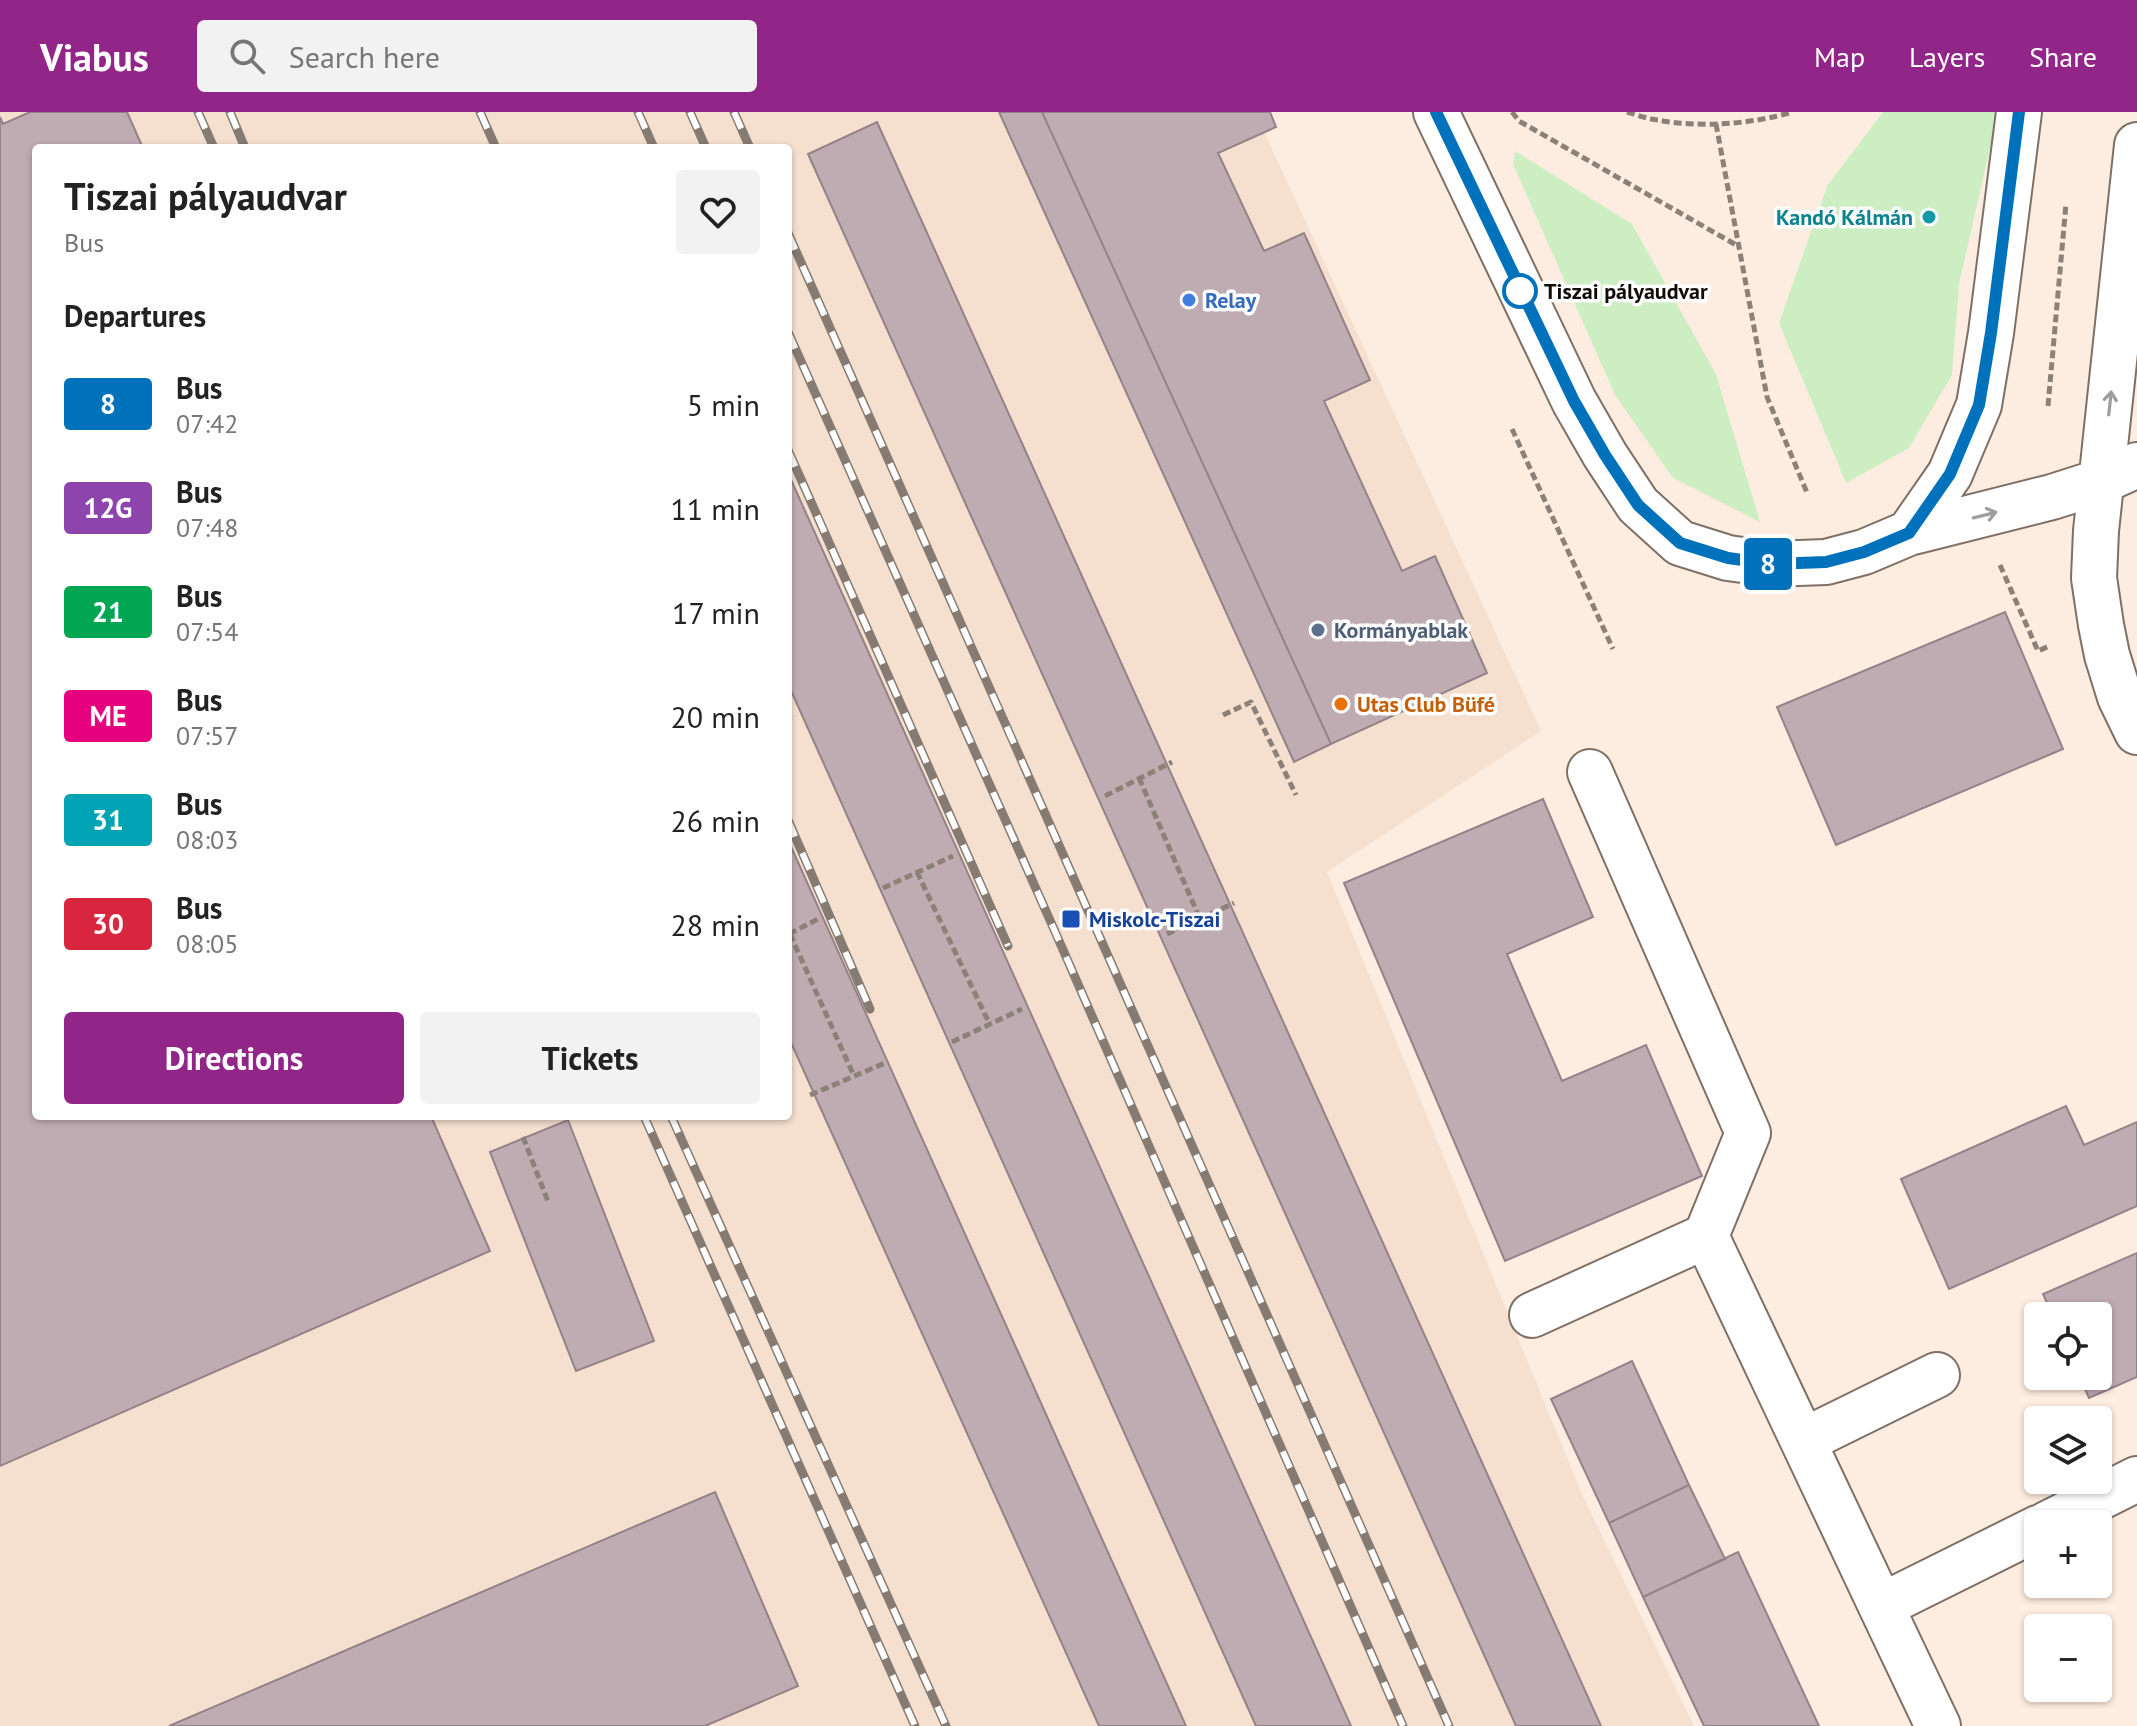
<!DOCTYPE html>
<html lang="en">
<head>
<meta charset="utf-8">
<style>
	body { margin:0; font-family:"PT Sans",sans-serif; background:#f2f2f2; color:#222; height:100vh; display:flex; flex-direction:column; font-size:30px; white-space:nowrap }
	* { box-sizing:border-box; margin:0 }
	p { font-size:26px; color:#767676 }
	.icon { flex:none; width:44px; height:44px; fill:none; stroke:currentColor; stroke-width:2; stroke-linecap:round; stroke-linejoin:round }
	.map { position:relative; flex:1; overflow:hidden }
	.panel { position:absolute; left:32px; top:32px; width:760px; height:976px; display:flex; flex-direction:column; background:#fff; border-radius:8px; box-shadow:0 2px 6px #0004 }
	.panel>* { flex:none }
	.badge { padding:0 16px; border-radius:6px; font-size:28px; line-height:52px }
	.tools { position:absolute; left:2024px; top:1190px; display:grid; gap:16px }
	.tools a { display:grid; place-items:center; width:88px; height:88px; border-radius:8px; background:#fff; box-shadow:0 2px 6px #0004; font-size:40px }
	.map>.badge { position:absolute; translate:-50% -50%; box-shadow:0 0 0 4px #fff }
	h2 { padding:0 32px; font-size:30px; line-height:72px }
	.round { display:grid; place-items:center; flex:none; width:84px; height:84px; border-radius:8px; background:#f2f2f2 }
	.overview { display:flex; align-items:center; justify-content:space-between; height:136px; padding:0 32px }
	h1 { font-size:38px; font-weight:600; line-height:60px }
	.button { display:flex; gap:16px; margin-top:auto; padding:16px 32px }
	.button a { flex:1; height:92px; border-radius:8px; background:#922688; color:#fff; font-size:32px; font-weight:600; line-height:92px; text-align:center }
	.button a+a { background:#f2f2f2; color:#222 }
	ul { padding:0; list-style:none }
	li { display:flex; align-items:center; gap:24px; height:104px; padding:0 32px }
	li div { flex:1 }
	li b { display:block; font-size:30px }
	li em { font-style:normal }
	li .badge { min-width:88px; font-weight:700; text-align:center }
	header { display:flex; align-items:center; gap:48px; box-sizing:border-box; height:112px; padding:0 40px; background:#922688; color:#fff }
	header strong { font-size:38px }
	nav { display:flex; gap:44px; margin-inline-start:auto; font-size:28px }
	.search { width:560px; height:72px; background:#f2f2f2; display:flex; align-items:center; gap:20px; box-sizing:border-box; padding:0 28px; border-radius:8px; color:#767676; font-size:30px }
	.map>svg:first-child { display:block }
</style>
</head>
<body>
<header>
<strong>Viabus</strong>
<div class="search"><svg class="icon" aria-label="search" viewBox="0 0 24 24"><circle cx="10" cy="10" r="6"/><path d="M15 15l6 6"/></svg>Search here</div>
<nav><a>Map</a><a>Layers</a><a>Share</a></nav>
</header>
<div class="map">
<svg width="2137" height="1614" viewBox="0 0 2137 1614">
	<rect width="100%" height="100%" fill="#fdede0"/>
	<!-- built -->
	<path fill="#f5e0cf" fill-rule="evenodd" d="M 0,0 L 1255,0 L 1541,619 L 1327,760 L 1582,1382 L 1694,1614 L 0,1614 ZM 36,36 L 788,36 L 788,1004 L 36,1004 Z"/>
	<!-- green -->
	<path fill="#cdeec3" d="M 1883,0 L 1996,0 L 1993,23 L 1959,172 L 1952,263 L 1909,336 L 1846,371 L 1779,211 L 1827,74 Z
		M 1515,39 L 1632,112 L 1716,262 L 1760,410 L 1673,366 L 1615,283 L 1513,52 Z"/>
	<!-- building -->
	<path fill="#bfacb2" stroke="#948288" stroke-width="2" d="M 30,0 L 127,0 L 143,36 L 36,36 L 36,1004 L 431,1004 L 490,1139 L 0,1354 L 0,5 L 3,12 Z
		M 999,0 L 1042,0 L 1331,632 L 1294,650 Z
		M 1042,0 L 1270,0 L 1276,15 L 1218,41 L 1264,139 L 1304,121 L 1370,268 L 1324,289 L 1402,459 L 1435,444 L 1487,561 L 1331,632 Z
		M 877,10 L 1601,1614 L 1516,1614 L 808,42 Z
		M 788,361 L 1351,1614 L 1256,1614 L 788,572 Z
		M 2005,500 L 2063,637 L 1836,733 L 1777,595 Z
		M 1543,687 L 1593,805 L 1507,842 L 1562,969 L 1646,933 L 1702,1064 L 1505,1149 L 1344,771 Z
		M 788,728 L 1186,1614 L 1099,1614 L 788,924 Z
		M 2066,994 L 2084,1033 L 2137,1010 L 2137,1094 L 1949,1177 L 1901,1067 Z
		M 568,1008 L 654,1229 L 576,1259 L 490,1040 Z
		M 2137,1141 L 2137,1265 L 2089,1286 L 2079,1264 L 2098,1264 L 2098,1204 L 2053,1204 L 2043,1182 Z
		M 1632,1249 L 1689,1373 L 1609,1411 L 1551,1287 Z
		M 1689,1373 L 1725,1447 L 1643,1485 L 1609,1411 Z
		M 715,1380 L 798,1574 L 705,1614 L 169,1614 Z
		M 1738,1440 L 1819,1614 L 1704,1614 L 1643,1485 Z"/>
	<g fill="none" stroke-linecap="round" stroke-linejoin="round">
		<defs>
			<path id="minor" d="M 1436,0 L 1574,289 L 1605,343 L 1638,393 L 1680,431 L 1728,446 L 1772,452 L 1826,450 L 1864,440 L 1909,421 L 2052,385 L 2102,369 L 2137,353
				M 2137,33 L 2096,419 L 2094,466 L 2101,513 L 2107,543 L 2120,585 L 2137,620
				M 1909,421 L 1950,362 L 1979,293 L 1991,221 L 2019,0
				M 1706,1124 L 1881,1494
				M 1532,1203 L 1706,1124 L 1748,1021 L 1590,660
				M 1803,1329 L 1937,1263
				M 2047,1412 L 2137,1367
				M 1938,1614 L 1881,1494 L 2038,1416"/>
		</defs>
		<!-- minor casing -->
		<use href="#minor" stroke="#7e7065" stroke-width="48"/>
		<!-- path -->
		<path stroke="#8c8178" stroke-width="5" stroke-dasharray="8 4" stroke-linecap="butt" d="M 1512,0 L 1519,9 L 1738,134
			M 1627,0 C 1637,3 1648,7 1658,8 C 1698,16 1754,12 1792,0
			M 1716,12 L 1767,285 L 1808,383
			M 2048,294 L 2066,92
			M 1512,317 L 1613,537
			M 2000,453 L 2038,539 L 2049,534
			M 1223,603 L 1251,590 L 1296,683
			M 1139,666 L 1200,807
			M 1105,684 L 1172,650
			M 917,760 L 990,913
			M 883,776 L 953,744
			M 789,822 L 820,806
			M 790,822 L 854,964
			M 1167,822 L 1234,791
			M 952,930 L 1022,897
			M 810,983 L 885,951
			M 523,1025 L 549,1092"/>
		<!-- minor -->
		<use href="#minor" stroke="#fff" stroke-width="44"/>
		<defs>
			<path id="rail" d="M 198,0 L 214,36
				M 230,0 L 245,36
				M 480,0 L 496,36
				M 638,0 L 654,36
				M 690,0 L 706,36
				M 734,0 L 750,36
				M 788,121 L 1449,1614
				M 788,220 L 1053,815 L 1403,1614
				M 788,338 L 1008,834
				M 788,708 L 870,897
				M 644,1004 L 915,1614
				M 671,1004 L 946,1614"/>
		</defs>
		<!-- rail casing -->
		<use href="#rail" stroke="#857b72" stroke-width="9"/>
		<!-- rail -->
		<use href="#rail" stroke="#fdfdfd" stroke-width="6" stroke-dasharray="18" stroke-linecap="butt"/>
	</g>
	<!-- one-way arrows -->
	<defs><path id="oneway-shaft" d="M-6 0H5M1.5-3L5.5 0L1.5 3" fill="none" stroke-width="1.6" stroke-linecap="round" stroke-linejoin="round" transform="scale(2)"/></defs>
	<g stroke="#9f9d9c">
		<use href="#oneway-shaft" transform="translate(2110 291) rotate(-84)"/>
		<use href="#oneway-shaft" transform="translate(1985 403) rotate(-14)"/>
	</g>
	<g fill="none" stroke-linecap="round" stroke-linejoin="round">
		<defs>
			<path id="line" d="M 1436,0 L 1574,289 L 1605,343 L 1638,393 L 1680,431 L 1728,446 L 1772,452 L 1826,450 L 1864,440 L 1909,421 L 1950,362 L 1979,293 L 1991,221 L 2019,0"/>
		</defs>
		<!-- line casing -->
		<use href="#line" stroke="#fff" stroke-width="18"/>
		<!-- line -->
		<use href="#line" stroke="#0072bc" stroke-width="12"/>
	</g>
	<!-- markers -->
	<circle fill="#0f9aa8" stroke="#fdfdfd" stroke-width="3" cx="1929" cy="105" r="8"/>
	<circle fill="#fff" stroke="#0072bc" stroke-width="4" cx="1520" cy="179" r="16"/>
	<circle fill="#3f7fe0" stroke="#fdfdfd" stroke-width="3" cx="1189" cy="188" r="8"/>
	<circle fill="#5c6f8a" stroke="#fdfdfd" stroke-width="3" cx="1318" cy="518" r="8"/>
	<circle fill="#e8710a" stroke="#fdfdfd" stroke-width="3" cx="1341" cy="592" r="8"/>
	<rect fill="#1a4fb4" stroke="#fdfdfd" stroke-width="3" x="1061" y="797" width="20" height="20" rx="4"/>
	<g text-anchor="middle" stroke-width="7" stroke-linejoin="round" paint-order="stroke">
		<!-- culture labels -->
		<g font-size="22" font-weight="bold" fill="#0d838f" stroke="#fdfdfd" text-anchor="end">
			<text x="1913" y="113">Kandó Kálmán</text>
		</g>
		<!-- stop labels -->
		<g font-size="22" font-weight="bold" fill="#100b07" stroke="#fdfdfd" text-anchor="start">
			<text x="1544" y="187">Tiszai pályaudvar</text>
		</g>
		<!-- shop labels -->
		<g font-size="22" font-weight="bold" fill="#366cbe" stroke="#fdfdfd" text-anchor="start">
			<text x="1205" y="196">Relay</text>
		</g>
		<!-- service labels -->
		<g font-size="22" font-weight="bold" fill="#4e5e75" stroke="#fdfdfd" text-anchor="start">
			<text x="1334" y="526">Kormányablak</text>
		</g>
		<!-- food labels -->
		<g font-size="22" font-weight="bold" fill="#c56008" stroke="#fdfdfd" text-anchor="start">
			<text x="1357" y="600">Utas Club Büfé</text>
		</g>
		<!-- transit labels -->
		<g font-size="22" font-weight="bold" fill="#164399" stroke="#fdfdfd" text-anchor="start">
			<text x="1089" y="815">Miskolc-Tiszai</text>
		</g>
	</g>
</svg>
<div class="tools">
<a><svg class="icon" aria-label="locate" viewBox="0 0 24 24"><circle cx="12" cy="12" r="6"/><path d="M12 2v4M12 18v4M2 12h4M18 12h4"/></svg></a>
<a><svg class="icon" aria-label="layers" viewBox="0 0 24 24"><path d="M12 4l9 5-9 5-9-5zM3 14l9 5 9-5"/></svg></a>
<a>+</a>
<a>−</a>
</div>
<b class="badge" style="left:1768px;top:452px;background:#0072bc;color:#fff">8</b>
<section class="panel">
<div class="overview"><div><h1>Tiszai pályaudvar</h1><p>Bus</p></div><a class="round"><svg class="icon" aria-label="heart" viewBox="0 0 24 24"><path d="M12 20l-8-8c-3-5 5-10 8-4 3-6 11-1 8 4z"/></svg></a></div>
<h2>Departures</h2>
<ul>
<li><span class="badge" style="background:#0072bc;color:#fff">8</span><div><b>Bus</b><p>07:42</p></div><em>5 min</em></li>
<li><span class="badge" style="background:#8e44ad;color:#fff">12G</span><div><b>Bus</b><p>07:48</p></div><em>11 min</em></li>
<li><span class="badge" style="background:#00a651;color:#fff">21</span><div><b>Bus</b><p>07:54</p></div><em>17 min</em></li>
<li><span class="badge" style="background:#e6007e;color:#fff">ME</span><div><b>Bus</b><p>07:57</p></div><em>20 min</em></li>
<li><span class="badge" style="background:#00a3b4;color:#fff">31</span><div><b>Bus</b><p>08:03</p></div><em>26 min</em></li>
<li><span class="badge" style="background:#d7263d;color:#fff">30</span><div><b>Bus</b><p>08:05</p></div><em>28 min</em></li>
</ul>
<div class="button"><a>Directions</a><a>Tickets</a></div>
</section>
</div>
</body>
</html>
